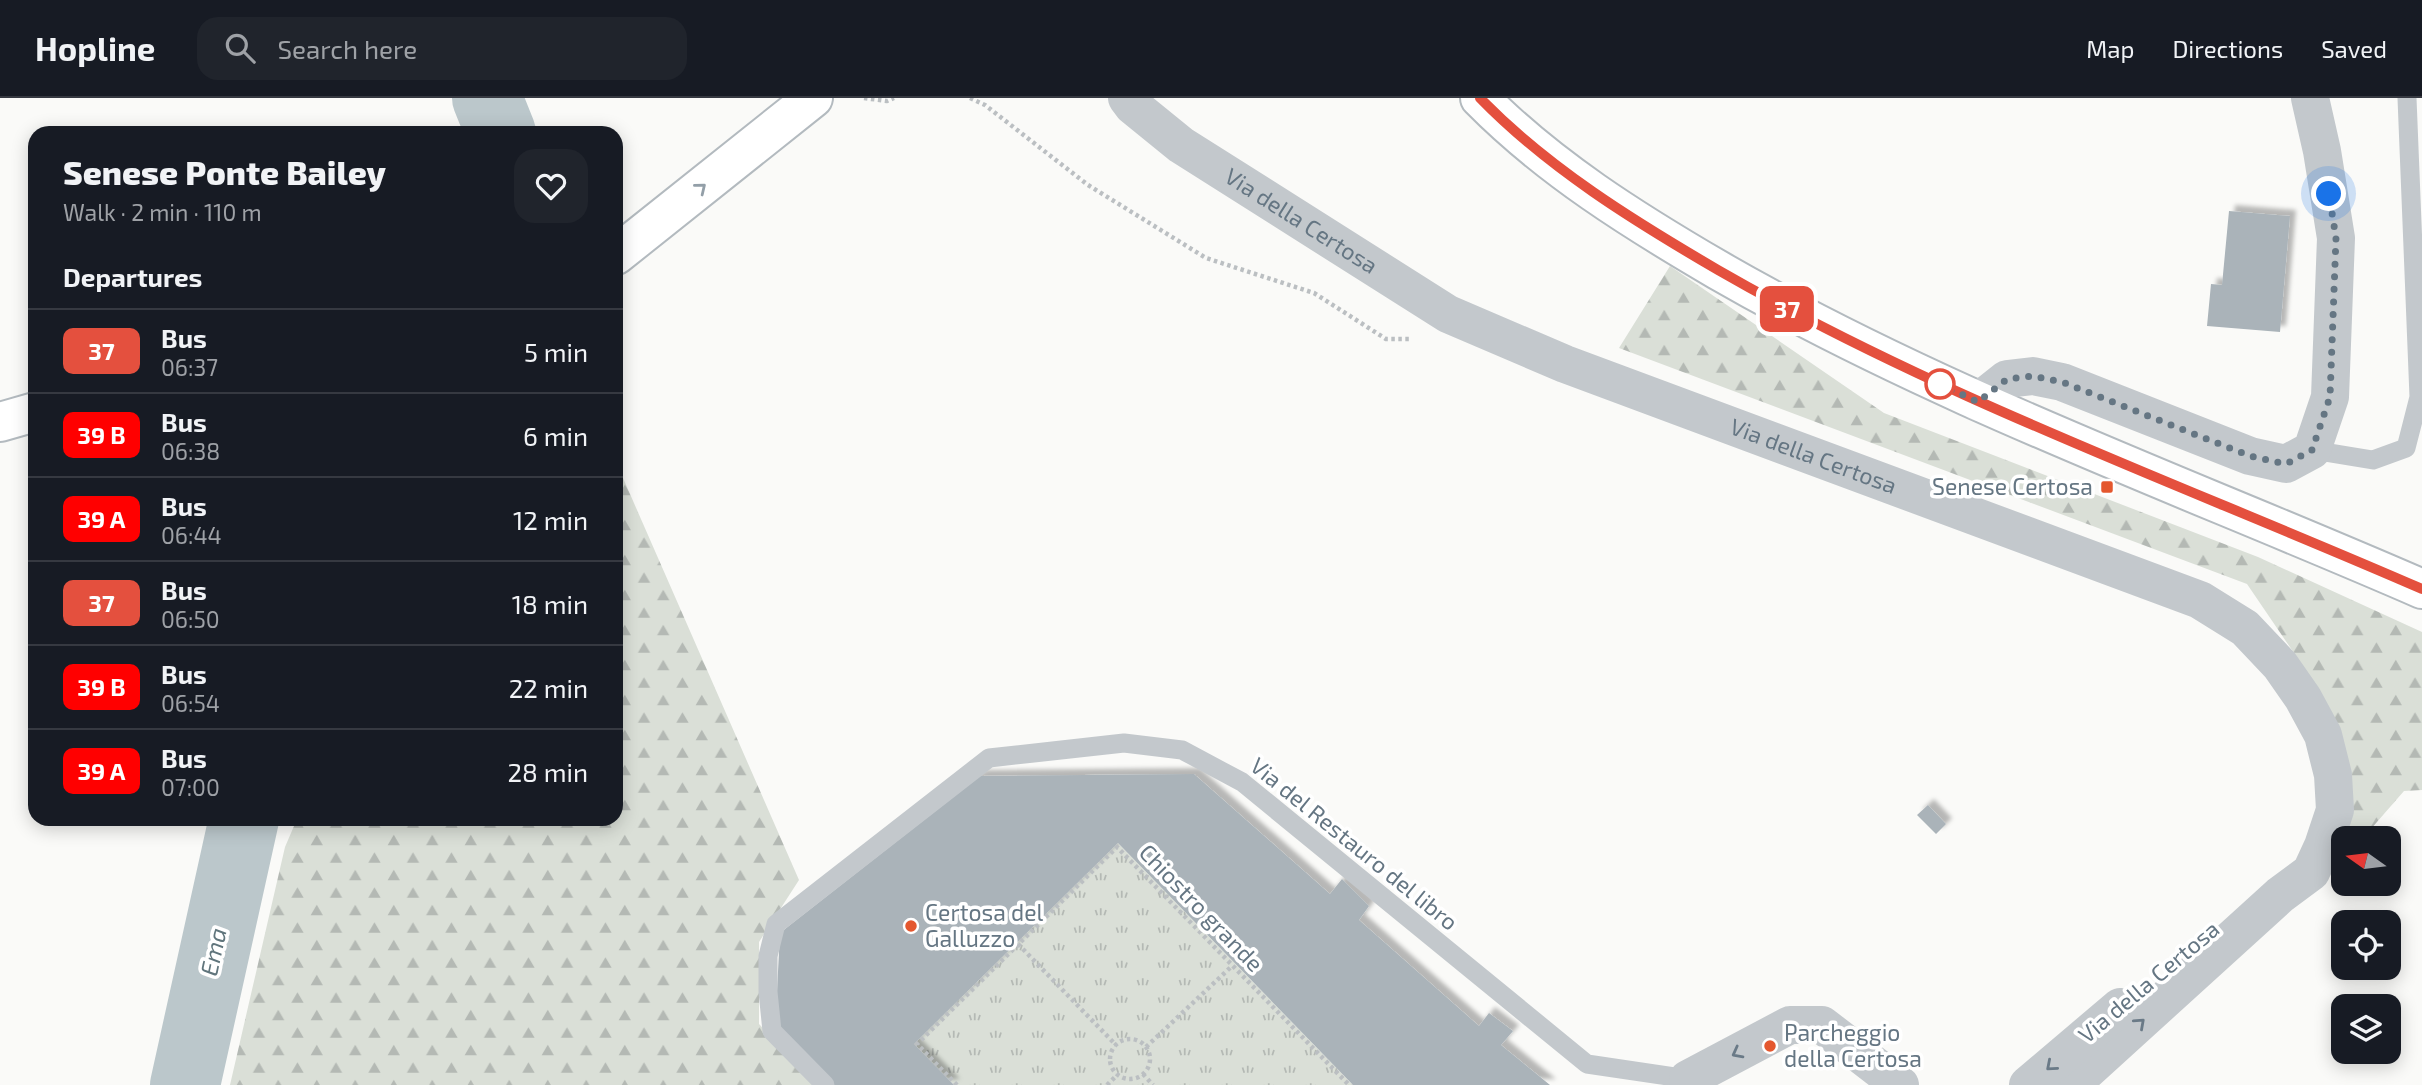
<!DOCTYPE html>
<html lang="en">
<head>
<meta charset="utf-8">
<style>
	body { margin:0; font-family:"Exo 2",sans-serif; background:#20242c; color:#f1f3f6; height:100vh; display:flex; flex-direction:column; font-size:26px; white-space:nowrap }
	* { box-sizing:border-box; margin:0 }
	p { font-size:23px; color:#9ea1a6 }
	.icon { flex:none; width:38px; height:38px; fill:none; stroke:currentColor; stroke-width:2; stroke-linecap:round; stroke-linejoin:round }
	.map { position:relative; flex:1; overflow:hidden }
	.sheet { position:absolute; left:28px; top:28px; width:595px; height:700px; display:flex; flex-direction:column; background:#171b24; border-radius:21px; box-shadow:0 4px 18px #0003 }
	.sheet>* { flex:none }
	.badge { padding:0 14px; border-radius:10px; font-size:24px; line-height:46px }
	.needle { width:46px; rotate:284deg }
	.tools { position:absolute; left:2331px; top:728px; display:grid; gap:14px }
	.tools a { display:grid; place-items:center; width:70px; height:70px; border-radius:14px; background:#171b24; box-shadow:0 4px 18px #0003; font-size:35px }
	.you { position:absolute; width:35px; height:35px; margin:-18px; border:5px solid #fff; border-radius:50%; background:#1a73e8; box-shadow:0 0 0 10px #1a73e833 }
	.map>.badge { position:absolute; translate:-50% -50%; box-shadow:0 0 0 4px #fff }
	h2 { padding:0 35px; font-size:26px; line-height:63px }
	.round { display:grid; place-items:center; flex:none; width:74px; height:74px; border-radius:21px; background:#20242c }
	.headline { display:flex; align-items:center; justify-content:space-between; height:119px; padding:0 35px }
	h1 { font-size:33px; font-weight:800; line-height:52px }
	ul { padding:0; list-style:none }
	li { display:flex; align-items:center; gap:21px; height:84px; padding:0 35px; border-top:2px solid #363941 }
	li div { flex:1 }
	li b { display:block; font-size:26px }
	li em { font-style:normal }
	li .badge { min-width:77px; font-weight:700; text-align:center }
	header { display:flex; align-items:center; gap:42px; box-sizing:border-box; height:98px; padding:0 35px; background:#171b24; border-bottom:2px solid #363941 }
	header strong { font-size:33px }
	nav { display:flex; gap:38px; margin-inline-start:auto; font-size:24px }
	.search { width:490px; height:63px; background:#20242c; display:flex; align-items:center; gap:18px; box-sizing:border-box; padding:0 24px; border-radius:21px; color:#9ea1a6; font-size:26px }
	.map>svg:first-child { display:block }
</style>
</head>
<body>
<header>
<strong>Hopline</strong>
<div class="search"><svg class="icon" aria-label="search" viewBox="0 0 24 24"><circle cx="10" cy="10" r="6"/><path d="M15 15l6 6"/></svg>Search here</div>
<nav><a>Map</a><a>Directions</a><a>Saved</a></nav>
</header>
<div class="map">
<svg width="2422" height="987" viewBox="0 0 2422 987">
	<defs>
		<pattern id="grass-tufts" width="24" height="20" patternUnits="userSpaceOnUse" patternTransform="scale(1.75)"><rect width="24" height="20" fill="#dadfd7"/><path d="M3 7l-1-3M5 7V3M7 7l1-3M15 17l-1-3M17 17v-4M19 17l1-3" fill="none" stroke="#b4b9b4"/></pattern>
		<pattern id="forest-firs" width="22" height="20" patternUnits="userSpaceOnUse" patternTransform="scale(1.75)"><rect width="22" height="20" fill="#dadfd7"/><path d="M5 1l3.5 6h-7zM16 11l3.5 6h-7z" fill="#b4b9b4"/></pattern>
		<filter id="shadow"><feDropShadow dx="6" dy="-6" stdDeviation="2" flood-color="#0004"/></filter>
	</defs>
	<rect width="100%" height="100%" fill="#fafaf8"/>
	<!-- grass -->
	<path fill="url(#grass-tufts)" d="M 1118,745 L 1353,987 L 954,987 L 914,946 Z"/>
	<!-- forest -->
	<path fill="url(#forest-firs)" d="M 1670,168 L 1884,315 L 2258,459 L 2422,534 L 2422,692 L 2404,693 L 2363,740 L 2343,740 L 2343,763 L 2341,766 L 2345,715 L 2294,555 L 2247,486 L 1619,250 Z
		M 616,364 L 799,782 L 759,844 L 759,926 L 816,987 L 230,987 L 285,749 L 297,721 L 616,721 Z"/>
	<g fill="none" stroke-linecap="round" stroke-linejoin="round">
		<!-- river -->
		<path stroke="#bbc7cb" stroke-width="70" d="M 487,0 L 501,35
			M 185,987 L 244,721"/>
	</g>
	<!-- building -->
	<path fill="#aab3b9" filter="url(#shadow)" d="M 2229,113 L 2290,118 L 2280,234 L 2207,228 L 2211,186 L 2222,187 Z
		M 1194,676 L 1330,796 L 1342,781 L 1369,808 L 1359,822 L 1479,928 L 1489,915 L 1513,933 L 1501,947 L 1550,987 L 1353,987 L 1118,745 L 914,946 L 954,987 L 829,987 L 775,931 L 780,835 L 980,678 Z
		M 1928,707 L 1946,726 L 1936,736 L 1917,717 Z"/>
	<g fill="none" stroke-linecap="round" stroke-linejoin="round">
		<defs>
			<path id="secondary" d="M 1480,0 C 1549,70 1634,123 1718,172 C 1942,301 2186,388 2422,491
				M 616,157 L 813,0
				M 0,324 L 35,314"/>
		</defs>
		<!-- secondary casing -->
		<use href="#secondary" stroke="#b3babf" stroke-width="42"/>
		<!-- path -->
		<path stroke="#bbbfc2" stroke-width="4.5" stroke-dasharray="3.5 3.5" stroke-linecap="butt" d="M 864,0 L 887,3 L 894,0
			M 970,0 L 985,7 L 1088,87 L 1206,160 L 1314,195 L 1386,241 L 1411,241
			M 1018,846 L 1116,947
			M1110 961a20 20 0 1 1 40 0a20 20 0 1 1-40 0Z
			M 1146,949 L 1232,868
			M 1143,976 L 1153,987
			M 957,987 L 917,946 L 1117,749 L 1349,987
			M 1107,987 L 1117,977"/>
		<!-- lane -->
		<path stroke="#c3c8cc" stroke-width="19" d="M 2312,352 L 2373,362 L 2406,350 L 2419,299 L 2407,0
			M 825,987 L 772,933 L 768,894 L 768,858 L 776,826 L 989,660 L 1124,645 L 1182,652 L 1242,684 L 1587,966 L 1688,981"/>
		<!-- street -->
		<g stroke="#c3c8cc" stroke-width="38">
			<path id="s1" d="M 1127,0 L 1133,8 L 1181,47 L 1448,216 L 1565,266 L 2200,502 L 2245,530 L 2280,567 L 2303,600 L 2323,637 L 2333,677 L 2335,712 L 2323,748 L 2311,774 L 2280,797 L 2071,987"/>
			<path d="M 1978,304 L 2007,281 L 2033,278 L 2062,284 L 2250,358 L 2286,366 L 2312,352 L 2330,299 L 2336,140 L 2322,53 L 2310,0"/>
			<path d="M 1694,987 L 1688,981 L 1790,927 L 1822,927 L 1900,987"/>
			<path d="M 2028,987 L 2120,909"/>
		</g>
		<!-- secondary -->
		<use href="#secondary" stroke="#fff" stroke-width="38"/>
	</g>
	<!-- one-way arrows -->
	<defs><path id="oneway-chevron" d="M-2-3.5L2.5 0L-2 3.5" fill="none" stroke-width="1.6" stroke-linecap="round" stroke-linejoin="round" transform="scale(1.75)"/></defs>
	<use stroke="#939fa8" href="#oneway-chevron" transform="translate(701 90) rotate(-39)"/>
	<g stroke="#6a7a87">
		<use href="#oneway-chevron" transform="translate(2140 925) rotate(-42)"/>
		<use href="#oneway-chevron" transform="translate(1737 955) rotate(152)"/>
		<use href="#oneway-chevron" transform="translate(2051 968) rotate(139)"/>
	</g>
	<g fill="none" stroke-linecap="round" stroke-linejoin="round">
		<defs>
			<path id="line" d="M 1480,0 C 1548,70 1634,123 1718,172 C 1942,301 2186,388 2422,491"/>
		</defs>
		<!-- line casing -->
		<use href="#line" stroke="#fff" stroke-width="16"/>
		<!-- line -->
		<use href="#line" stroke="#e4503e" stroke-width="10"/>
		<!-- walk -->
		<path stroke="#657683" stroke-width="7" stroke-dasharray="0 12.6" d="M 1940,286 L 1978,304 L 2007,281 L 2033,278 L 2062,284 L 2250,358 L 2286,366 L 2312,352 L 2330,299 L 2336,140 L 2329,96"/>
	</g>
	<!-- markers -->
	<circle fill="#fff" stroke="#e4503e" stroke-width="3.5" cx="1940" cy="286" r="14"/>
	<g fill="#e4572e" stroke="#fff" stroke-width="2.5">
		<rect x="2100" y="382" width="14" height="14" rx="3.5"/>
		<circle cx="911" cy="828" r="7"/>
		<circle cx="1770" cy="948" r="7"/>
	</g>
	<g text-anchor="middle" stroke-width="7" stroke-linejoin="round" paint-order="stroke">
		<!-- street labels -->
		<g font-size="23" fill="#657683" stroke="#fff">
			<text dy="8" stroke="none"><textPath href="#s1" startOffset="214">Via della Certosa</textPath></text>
			<text dy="8" stroke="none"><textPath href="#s1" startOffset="780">Via della Certosa</textPath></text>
			<text transform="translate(1354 746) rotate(39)" y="8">Via del Restauro del libro</text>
			<text transform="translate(1201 810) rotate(46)" y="8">Chiostro grande</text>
			<text transform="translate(2149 884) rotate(-40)" y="8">Via della Certosa</text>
		</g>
		<!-- poi labels -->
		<g font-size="23" fill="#657683" stroke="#fff" text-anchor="start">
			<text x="2093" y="397" text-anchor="end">Senese Certosa</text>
			<text x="925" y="823">Certosa del<tspan x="925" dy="26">Galluzzo</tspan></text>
			<text x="1784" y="943">Parcheggio<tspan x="1784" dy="26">della Certosa</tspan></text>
		</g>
		<!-- water labels -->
		<g font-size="24" font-style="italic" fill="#60757c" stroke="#fff">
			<text transform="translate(214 854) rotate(-78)" y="8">Ema</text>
		</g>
	</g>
</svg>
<div class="tools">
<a><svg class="needle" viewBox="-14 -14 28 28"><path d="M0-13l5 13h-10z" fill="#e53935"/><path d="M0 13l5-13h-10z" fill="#9ea1a6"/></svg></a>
<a><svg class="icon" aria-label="locate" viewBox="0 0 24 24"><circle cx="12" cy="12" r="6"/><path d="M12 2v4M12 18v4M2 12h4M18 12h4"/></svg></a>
<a><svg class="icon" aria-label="layers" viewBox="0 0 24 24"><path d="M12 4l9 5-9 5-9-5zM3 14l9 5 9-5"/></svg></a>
</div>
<div class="you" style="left:2329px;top:96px"></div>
<b class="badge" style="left:1787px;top:211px;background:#e4503e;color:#fff">37</b>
<section class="sheet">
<div class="headline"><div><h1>Senese Ponte Bailey</h1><p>Walk · 2 min · 110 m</p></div><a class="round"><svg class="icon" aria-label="heart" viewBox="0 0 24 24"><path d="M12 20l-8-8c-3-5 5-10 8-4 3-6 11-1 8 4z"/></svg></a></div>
<h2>Departures</h2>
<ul>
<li><span class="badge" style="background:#e4503e;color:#fff">37</span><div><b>Bus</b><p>06:37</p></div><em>5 min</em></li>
<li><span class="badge" style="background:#f00;color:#fff">39 B</span><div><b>Bus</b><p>06:38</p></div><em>6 min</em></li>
<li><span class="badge" style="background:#f00;color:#fff">39 A</span><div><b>Bus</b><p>06:44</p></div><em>12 min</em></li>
<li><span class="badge" style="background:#e4503e;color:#fff">37</span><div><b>Bus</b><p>06:50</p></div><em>18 min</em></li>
<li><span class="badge" style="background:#f00;color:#fff">39 B</span><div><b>Bus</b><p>06:54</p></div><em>22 min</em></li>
<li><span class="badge" style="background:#f00;color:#fff">39 A</span><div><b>Bus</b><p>07:00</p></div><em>28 min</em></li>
</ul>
</section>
</div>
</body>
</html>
